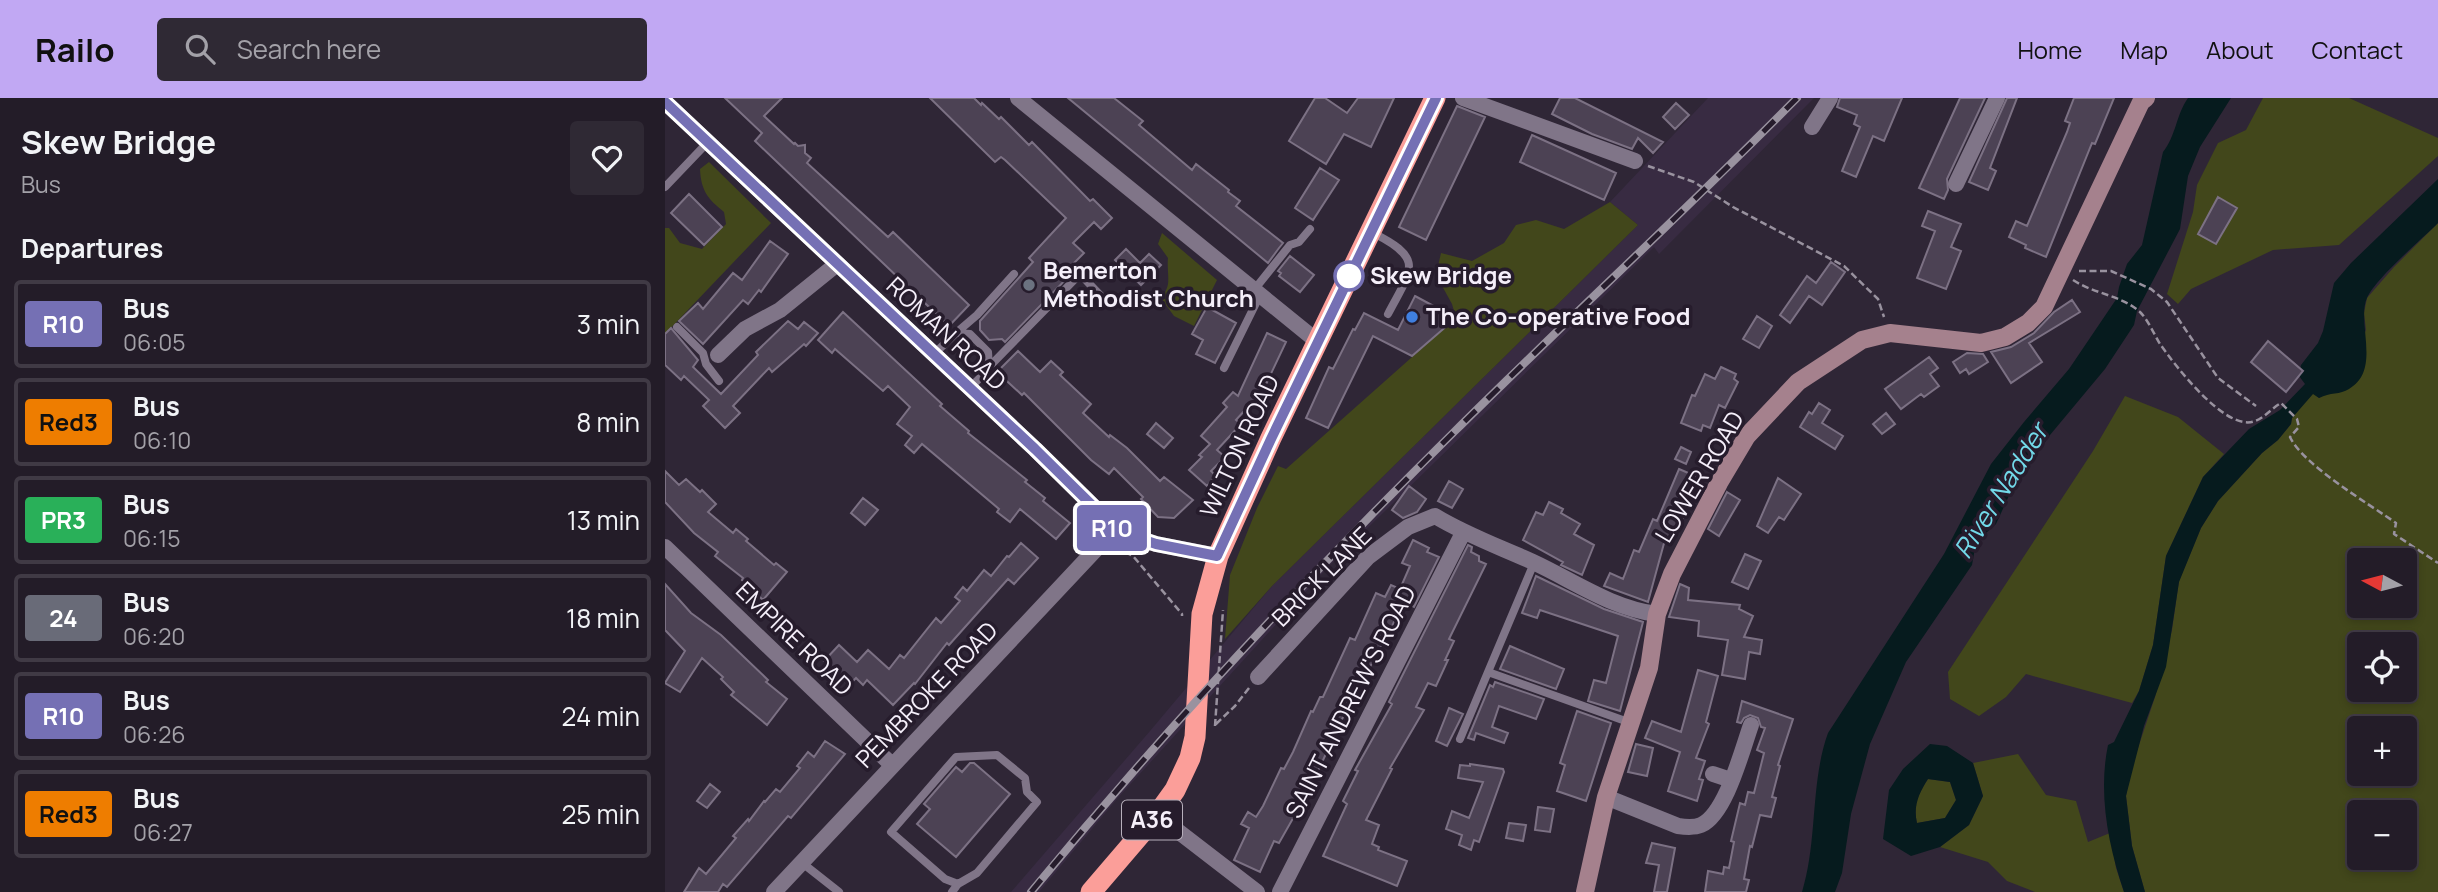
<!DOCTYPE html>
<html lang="en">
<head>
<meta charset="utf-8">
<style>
	body { margin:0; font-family:Manrope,sans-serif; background:#2f2934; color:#f1f3f6; height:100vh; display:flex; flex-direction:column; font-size:26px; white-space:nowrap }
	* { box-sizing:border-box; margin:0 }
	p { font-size:23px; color:#a3a1a8 }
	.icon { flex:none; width:38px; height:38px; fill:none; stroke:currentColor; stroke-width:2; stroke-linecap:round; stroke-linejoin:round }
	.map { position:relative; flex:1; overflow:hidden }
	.drawer { display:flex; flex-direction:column; background:#231c28; width:665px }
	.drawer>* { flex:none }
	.badge { padding:0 14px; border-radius:5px; font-size:24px; line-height:46px }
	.needle { width:46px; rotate:277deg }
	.fabs { position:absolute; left:1682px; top:450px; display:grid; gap:14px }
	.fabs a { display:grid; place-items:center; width:70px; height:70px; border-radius:7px; background:#231c28; box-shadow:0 4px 10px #0003,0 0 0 2px #403a45; font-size:35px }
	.map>.badge { position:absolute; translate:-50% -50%; box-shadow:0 0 0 4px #fff }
	h2 { padding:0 21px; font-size:26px; line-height:63px }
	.round { display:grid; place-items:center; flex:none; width:74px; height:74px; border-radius:7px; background:#2f2934 }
	.overview { display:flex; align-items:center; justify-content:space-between; height:119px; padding:0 21px }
	h1 { font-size:33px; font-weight:700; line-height:52px }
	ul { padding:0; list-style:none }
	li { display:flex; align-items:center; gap:21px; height:88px; margin:0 14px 10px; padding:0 7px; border:4px solid #403a45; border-radius:7px }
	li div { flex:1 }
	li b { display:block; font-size:26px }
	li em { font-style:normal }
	li .badge { min-width:77px; font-weight:700; text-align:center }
	header { display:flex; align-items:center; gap:42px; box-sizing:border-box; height:98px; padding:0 35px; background:#c1a8f3; color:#111 }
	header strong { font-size:33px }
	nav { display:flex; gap:38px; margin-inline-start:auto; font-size:24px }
	.search { width:490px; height:63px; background:#2f2934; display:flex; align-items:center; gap:18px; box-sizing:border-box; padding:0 24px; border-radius:7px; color:#a3a1a8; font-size:26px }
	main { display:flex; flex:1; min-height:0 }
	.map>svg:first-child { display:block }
</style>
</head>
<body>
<header>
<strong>Railo</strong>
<div class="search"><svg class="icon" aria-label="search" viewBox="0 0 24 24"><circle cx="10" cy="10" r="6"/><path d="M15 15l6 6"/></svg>Search here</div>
<nav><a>Home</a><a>Map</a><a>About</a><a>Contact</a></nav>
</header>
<main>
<section class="drawer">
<div class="overview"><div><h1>Skew Bridge</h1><p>Bus</p></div><a class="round"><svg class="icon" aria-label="heart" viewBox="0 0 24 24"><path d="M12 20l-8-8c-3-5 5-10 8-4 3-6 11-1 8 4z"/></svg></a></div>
<h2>Departures</h2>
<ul>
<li><span class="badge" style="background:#7570b4;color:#fff">R10</span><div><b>Bus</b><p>06:05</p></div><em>3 min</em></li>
<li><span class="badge" style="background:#ee7d00;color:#111">Red3</span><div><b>Bus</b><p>06:10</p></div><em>8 min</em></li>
<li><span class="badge" style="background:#29b059;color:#fff">PR3</span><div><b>Bus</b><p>06:15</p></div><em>13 min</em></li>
<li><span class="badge" style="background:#696b78;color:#fff">24</span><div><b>Bus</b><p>06:20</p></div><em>18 min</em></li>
<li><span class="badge" style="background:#7570b4;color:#fff">R10</span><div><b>Bus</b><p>06:26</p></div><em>24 min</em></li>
<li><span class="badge" style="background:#ee7d00;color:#111">Red3</span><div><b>Bus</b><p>06:27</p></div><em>25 min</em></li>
</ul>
</section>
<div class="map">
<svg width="1773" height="794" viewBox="0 0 1773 794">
	<rect width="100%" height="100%" fill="#2f2636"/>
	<!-- built -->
	<path fill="#382b42" d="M 1043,0 L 1149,0 L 994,156 L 989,149 L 665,467 L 452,701 L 374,794 L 346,794 L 485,633 L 607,488 L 973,127 L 945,104 Z"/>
	<!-- green -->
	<path fill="#42471b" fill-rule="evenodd" d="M 1598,0 L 1684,0 L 1773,40 L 1773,58 L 1674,147 L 1608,152 L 1526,191 L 1513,206 L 1502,196 L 1528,114 L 1532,87 L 1553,45 L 1581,32 Z
		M 44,64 L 106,125 L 0,236 L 0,130 L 4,130 L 15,145 L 37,151 L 61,126 L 59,114 C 43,101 36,93 35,71 Z
		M 945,104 L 973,127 L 607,488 L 560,541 L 565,477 L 592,410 L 613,368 L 621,371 L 791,220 L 787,206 L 771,177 L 776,155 L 807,163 L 839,145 L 851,127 L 871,122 L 899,131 Z
		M 1773,125 L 1773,794 L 1480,794 L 1467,748 L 1461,698 L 1467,668 L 1490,599 L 1507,532 L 1514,483 L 1536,430 L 1553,403 L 1597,355 L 1613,342 L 1626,326 L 1627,320 L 1648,295 L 1654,300 L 1664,294 L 1674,295 L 1701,232 L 1699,215 L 1702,200 L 1729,169 ZM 1694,462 L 1740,462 L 1740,508 L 1694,508 ZM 1694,546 L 1740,546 L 1740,592 L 1694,592 ZM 1694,630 L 1740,630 L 1740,676 L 1694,676 ZM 1694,714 L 1740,714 L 1740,760 L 1694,760 Z
		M 497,135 L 552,182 L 529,228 L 509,218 L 498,203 C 498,196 502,192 503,186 C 504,178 502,169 503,160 L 493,146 Z
		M 1460,298 L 1513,319 L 1559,356 L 1538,379 L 1501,458 L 1488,547 L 1474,593 L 1467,605 L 1361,576 L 1341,599 L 1314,618 L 1285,601 L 1283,574 L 1428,353 Z
		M 1353,656 L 1381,697 L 1411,703 L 1423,744 L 1445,735 L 1451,770 L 1459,794 L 1370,794 L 1342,783 L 1323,764 L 1275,749 L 1304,727 L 1318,698 L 1308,665 Z
		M 1263,681 L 1285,684 L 1291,702 L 1280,720 L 1252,725 C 1248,707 1253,696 1263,681 Z"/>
	<!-- water -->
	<path fill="#061b1e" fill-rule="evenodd" d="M 1523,0 L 1566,0 L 1535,49 L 1523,78 L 1515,131 L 1472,213 L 1469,227 L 1440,271 L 1385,337 L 1348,389 L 1331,426 L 1311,444 L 1307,467 L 1241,564 L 1205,646 L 1186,716 L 1177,775 L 1170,794 L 1137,794 C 1153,742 1145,685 1163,635 L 1279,456 L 1326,366 L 1359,324 L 1404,271 L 1452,200 L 1454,189 L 1462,166 L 1477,147 L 1498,54 C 1511,38 1511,17 1523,0 Z
		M 1773,81 L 1773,125 C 1756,142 1711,180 1702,200 C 1691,224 1717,272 1684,291 C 1675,297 1665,294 1654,300 L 1648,296 L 1627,320 L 1626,326 L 1613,342 L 1597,355 L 1553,403 L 1536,430 L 1514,484 L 1501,569 L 1479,628 L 1461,698 L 1467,748 L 1480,794 L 1459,794 C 1443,747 1433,695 1443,647 L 1449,644 L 1474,593 L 1488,547 L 1501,458 L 1538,379 L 1584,331 L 1615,312 L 1640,286 L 1634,278 L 1636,267 L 1653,245 L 1658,233 L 1669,185 L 1686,165 Z
		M 1265,646 L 1282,648 L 1308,665 L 1318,698 L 1304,727 L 1275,749 L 1246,758 L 1218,741 L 1224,692 L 1238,671 ZM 1263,681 L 1285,684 L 1291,702 L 1280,720 L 1252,725 C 1248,708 1254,695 1263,681 Z"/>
	<!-- building -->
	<path fill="#4c4254" stroke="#7c7184" stroke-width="2" d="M 60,0 L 117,0 L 99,18 L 129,46 L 130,45 L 133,48 L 140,47 L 140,55 L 146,60 L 142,65 L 223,139 L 228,134 L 304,207 L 284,228 L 90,43 L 97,35 Z
		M 265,0 L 309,0 L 316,7 L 317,5 L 334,21 L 336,19 L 364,47 L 367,44 L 425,103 L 428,101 L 447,120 L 436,131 L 429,124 L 408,145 L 419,155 L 405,169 L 409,173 L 340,244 L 337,241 L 324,242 L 315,232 L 315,223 L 368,164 L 364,160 L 401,120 L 340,62 L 336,59 L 330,64 Z
		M 403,0 L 449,0 L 478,23 L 474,27 L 527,72 L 531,66 L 564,92 L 563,94 L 575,103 L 571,108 L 618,145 L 614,150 L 603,165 Z
		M 650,0 L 660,0 L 682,15 L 693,0 L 729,0 L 706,49 L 679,36 L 661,66 L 624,43 Z
		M 895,0 L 910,0 L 998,44 L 988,55 L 973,40 L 967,51 L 927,36 L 887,16 Z
		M 1175,0 L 1237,0 L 1219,43 L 1208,38 L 1191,79 L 1177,73 L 1195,29 L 1189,26 L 1192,17 L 1172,9 Z
		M 1295,0 L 1320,0 L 1282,81 L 1283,92 L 1279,101 L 1254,90 Z
		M 1342,0 L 1352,0 L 1325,70 L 1331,73 L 1323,92 L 1304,84 Z
		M 1409,0 L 1449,0 L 1430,46 L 1427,45 L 1381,159 L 1360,150 L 1361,147 L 1344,139 L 1351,123 L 1362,128 L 1402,34 L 1405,25 L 1400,23 Z
		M 1011,5 L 1024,17 L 1010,31 L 998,19 Z
		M 792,8 L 820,19 L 761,142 L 734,129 Z
		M 867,37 L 951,75 L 939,102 L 855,64 Z
		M 655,70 L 674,82 L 648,122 L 630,110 Z
		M 24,96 L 57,129 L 39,147 L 6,115 Z
		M 1553,99 L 1572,110 L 1551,146 L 1533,136 Z
		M 1263,113 L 1296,126 L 1286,149 L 1296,153 L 1281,191 L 1252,180 L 1270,133 L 1257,128 Z
		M 105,143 L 123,156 L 96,194 L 94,192 L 83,206 L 78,202 L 38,246 L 14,223 L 33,205 L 38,211 L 68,175 L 77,182 Z
		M 461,151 L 475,165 L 484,156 L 496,167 L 476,187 L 450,162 Z
		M 625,158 L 649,177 L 635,194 L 614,178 L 616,175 L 613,173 Z
		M 1166,164 L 1180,174 L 1157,207 L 1144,198 L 1125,225 L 1115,217 L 1142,178 L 1151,185 Z
		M 750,198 L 791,220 L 747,258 L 708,238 L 663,330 L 641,320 L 664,269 L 668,271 L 688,231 L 690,232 L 699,215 L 733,232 Z
		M 1407,202 L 1415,214 L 1364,245 L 1377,264 L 1346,285 L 1326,254 L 1346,249 L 1369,235 L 1389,214 Z
		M 542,209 L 571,225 L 550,265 L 531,256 L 538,242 L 527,236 Z
		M 178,214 L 277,306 L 275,308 L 304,333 L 303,335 L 362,382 L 360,384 L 380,400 L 378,403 L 405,425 L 391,441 L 355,411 L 345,424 L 332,414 L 334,411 L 257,346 L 249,355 L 240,347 L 247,338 L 232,326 L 245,309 L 223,288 L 218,293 L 170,251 L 167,255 L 153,242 Z
		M 1092,218 L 1107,228 L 1094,250 L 1078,241 Z
		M 123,223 L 133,231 L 139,224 L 153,235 L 141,248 L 139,246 L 107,274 L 104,270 L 68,308 L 75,315 L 60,330 L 38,308 L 44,302 L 19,278 L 16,282 L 0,267 L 0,236 L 6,230 L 33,262 L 28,269 L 56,296 L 93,257 L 91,254 Z
		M 602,235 L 621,244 L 594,301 L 591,300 L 571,322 L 576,326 L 552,352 L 560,359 L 546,373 L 551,378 L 542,388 L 524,372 L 537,359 L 534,357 L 545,346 L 536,338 L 562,309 L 558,305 L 568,294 L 573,298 Z
		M 1603,243 L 1638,273 L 1621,294 L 1586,264 Z
		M 353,253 L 375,274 L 386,263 L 398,274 L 395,277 L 426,306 L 418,315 L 444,339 L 445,337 L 462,350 L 495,383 L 499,379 L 528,402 L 509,420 L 493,419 L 476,401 L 478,399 L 449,370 L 444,376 L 426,362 L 359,295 L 357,297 L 332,274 Z
		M 1302,255 L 1318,256 L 1323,264 L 1304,276 L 1301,271 L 1295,275 L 1288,264 Z
		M 1264,259 L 1273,270 L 1265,276 L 1274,288 L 1259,299 L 1256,296 L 1236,311 L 1220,291 Z
		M 1056,269 L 1071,276 L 1069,281 L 1073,284 L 1060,310 L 1054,307 L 1045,330 L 1038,327 L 1036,333 L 1016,325 L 1027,297 L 1030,298 L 1040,276 L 1050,281 Z
		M 1154,305 L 1165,312 L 1157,325 L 1178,338 L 1170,351 L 1135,329 L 1144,314 L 1147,316 Z
		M 1221,315 L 1230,326 L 1217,336 L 1208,326 Z
		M 491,325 L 508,340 L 499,350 L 482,336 Z
		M 1016,349 L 1026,354 L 1021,366 L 1010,361 Z
		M 1014,371 L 1035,380 L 1009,440 L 1001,438 L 983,504 L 939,488 L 945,475 L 958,481 L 969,452 L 974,454 L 988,421 L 992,423 Z
		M 0,373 L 14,387 L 21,381 L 35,394 L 37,392 L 51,406 L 43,414 L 68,435 L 71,431 L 83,441 L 81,443 L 109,467 L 111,465 L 122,474 L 98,502 L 77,482 L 78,480 L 50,458 L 53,454 L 29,435 L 0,404 Z
		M 1113,380 L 1136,396 L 1119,422 L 1114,419 L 1103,435 L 1092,428 Z
		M 784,383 L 798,391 L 787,410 L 773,403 Z
		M 744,388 L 761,401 L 752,414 L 738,420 L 727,412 Z
		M 1062,394 L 1075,402 L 1054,438 L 1043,431 Z
		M 198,400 L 213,412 L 200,427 L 186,415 Z
		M 884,404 L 898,411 L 896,415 L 915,426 L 909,436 L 929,447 L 917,477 L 896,467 L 898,464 L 858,442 L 871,414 L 878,417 Z
		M 748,442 L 764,450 L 762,454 L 774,459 L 749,509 L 738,503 L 720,545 L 718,544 L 694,590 L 692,589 L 633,716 L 631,715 L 614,745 L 609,743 L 595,774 L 569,762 L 584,730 L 576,726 L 583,714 L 591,719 L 598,708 L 616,670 L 619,671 L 628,654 L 646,613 L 648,614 L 655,599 L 658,599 L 685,540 L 690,542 L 711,495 L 720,499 L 726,487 L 735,491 L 745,468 L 737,465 Z
		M 356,445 L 373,460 L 349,486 L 343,481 L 284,547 L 282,545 L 250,586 L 249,585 L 228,607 L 202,582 L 198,587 L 191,580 L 184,587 L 159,563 L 174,547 L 192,564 L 203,552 L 224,571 L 235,557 L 239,560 L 271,520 L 276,525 L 295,503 L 290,499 L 298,489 L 302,493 L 319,472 L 326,478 L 342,458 L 344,459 Z
		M 803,447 L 807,449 L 806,454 L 814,458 L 814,463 L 821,466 L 784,541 L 789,543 L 780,562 L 783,562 L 771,588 L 763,585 L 751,609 L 759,612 L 725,670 L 727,671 L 701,722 L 714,727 L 707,746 L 714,749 L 713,752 L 742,763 L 732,788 L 658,758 L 682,706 L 678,703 L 693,673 L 690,672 L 727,606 L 724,604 Z
		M 1080,456 L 1096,463 L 1083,491 L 1067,484 Z
		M 871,478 L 939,511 L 978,524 L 955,613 L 923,603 L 929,582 L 941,585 L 953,538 L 875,512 L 872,520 L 857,515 Z
		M 0,486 L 26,515 L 56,537 L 103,582 L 101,584 L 122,601 L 102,627 L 66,597 L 69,594 L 56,581 L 58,579 L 37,560 L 15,594 L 0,585 L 20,553 L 0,532 Z
		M 1015,486 L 1024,490 L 1023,502 L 1075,507 L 1074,511 L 1088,518 L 1079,539 L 1097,542 L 1095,556 L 1084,554 L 1080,581 L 1057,577 L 1063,542 L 1033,538 L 1034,523 L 1004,519 Z
		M 845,548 L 899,571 L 891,591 L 835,571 Z
		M 1033,572 L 1053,578 L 1041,624 L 1044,626 L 1031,660 L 1040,663 L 1034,681 L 1038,682 L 1032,703 L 1003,693 L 1015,654 L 980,640 L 987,623 L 1016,634 Z
		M 830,584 L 879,601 L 871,621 L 834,608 L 827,629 L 843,635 L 839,645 L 811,635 L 809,642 L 803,640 L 825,587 L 828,589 Z
		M 1077,603 L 1128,621 L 1113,667 L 1115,668 L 1107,699 L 1111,700 L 1106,719 L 1095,717 L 1087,749 L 1085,748 L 1079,781 L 1084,782 L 1081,794 L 1040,794 L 1043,773 L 1058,776 L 1059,769 L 1064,770 L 1069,744 L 1066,743 L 1075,705 L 1080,707 L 1083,694 L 1089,695 L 1099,655 L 1092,652 L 1100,630 L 1096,629 L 1093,620 L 1085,617 L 1079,620 L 1076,625 L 1072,624 Z
		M 784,610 L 798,616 L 782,648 L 771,643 Z
		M 912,613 L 946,625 L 921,703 L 892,693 L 900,667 L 895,665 Z
		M 160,643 L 180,656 L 126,720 L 123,718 L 62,789 L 58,786 L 53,794 L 19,794 L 34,770 L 41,776 L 71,740 L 68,738 L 83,721 L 84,723 L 99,703 L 100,704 L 111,691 L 115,694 L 135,670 L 132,668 L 143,654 L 149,659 Z
		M 971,646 L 988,650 L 982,678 L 963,674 Z
		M 305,665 L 309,665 L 345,696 L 291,759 L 252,726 L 265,711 L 259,706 L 291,669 L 297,674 Z
		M 805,666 L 838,671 L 839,674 L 814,744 L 809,742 L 806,752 L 794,747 L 797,737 L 781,731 L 787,713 L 804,720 L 818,684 L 793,680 L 795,667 L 805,668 Z
		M 45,686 L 55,694 L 42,710 L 32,703 Z
		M 873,709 L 889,711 L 885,734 L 870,732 Z
		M 844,725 L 861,727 L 858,743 L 841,740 Z
		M 987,745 L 1010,750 L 1002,794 L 989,794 L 994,767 L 981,765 Z"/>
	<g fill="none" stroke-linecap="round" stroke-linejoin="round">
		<!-- path -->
		<path stroke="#99929f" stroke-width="2.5" stroke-dasharray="7 3.5" stroke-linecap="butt" d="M 983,68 L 1029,84 L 1068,109 L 1179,168 L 1213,201 L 1219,219
			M 1414,173 L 1446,173 L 1486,191 L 1502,204 L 1553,280 L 1591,308
			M 1408,182 C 1429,196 1456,197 1475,214 C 1483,222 1489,236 1495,246 C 1509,266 1561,335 1590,323 C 1599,320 1607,310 1616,305 L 1632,321 L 1634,329 L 1625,339 C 1638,367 1704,406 1731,425 L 1729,436 L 1773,465
			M 450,455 L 458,453 L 468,458 L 517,516 L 517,518
			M 551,626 L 570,608 L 584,590
			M 550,628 L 558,512"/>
		<!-- lane -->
		<path stroke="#807588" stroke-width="8" d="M 0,89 L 43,44
			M 708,135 C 761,161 746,172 723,216
			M 589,192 L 625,147 L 634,144 L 645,131
			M 12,229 L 38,255 L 41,266 L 54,283
			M 291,235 L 312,217 L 349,176
			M 269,256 L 291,235 L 305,236 L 323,254 C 325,273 318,276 305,290
			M 559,270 L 595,197
			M 322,271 L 415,176 L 436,198
			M 823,574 L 869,465
			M 795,641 L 823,574 L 966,625
			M 136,764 L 174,794
			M 287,794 L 293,786 L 312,775 L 372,704 L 362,694 L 360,680 L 332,657 L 291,659 L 226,734 L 280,781 L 293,786"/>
		<!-- street -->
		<path stroke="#807588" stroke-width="16" d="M 353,0 L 653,244
			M 798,0 L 970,63
			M 0,4 L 370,351 L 439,419 L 449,432 L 491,446 L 553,458
			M 1147,29 L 1165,0
			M 1291,86 L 1332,0
			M 53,257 L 80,231 L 115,212 L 172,166
			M 0,449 L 227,667
			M 593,579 L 703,459 L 743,429 L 770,418 C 801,437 835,449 868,464 C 909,483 946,510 992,516
			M 1048,676 L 1066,682
			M 941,699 L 1013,728 C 1020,729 1029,730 1036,727 C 1061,716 1077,652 1086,627
			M 492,717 L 592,794
			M 109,794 L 449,432
			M 615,794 L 798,435"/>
		<!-- secondary -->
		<path stroke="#a5818d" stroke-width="18" d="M 920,794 L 941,699 L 984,570 L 992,516 L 1007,476 L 1054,385 L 1082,338 L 1133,284 L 1197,242 L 1225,235 L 1316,245 L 1340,239 L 1363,225 L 1379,209 L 1476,4 L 1481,0"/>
		<!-- highway -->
		<path stroke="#fb9e99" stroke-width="21" d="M 426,794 L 492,717 L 510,692 L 525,660 L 530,639 L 537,516 L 553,458 L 606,340 L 770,0"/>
		<defs>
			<path id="rail" d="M 366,794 C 499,633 642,479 790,333 C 903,221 1020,113 1132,0"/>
		</defs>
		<!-- rail casing -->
		<use href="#rail" stroke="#99929f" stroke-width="8"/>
		<!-- rail -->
		<use href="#rail" stroke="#261c2c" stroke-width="5" stroke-dasharray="16" stroke-linecap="butt"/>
	</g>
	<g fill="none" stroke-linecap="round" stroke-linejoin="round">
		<defs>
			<path id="line" d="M 0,4 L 370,351 L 439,419 L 449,432 L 491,446 L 552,458 L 606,341 L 771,0"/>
		</defs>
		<!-- line casing -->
		<use href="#line" stroke="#fff" stroke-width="16"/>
		<!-- line -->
		<use href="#line" stroke="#7570b4" stroke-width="10"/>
	</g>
	<!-- markers -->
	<circle fill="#fff" stroke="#7570b4" stroke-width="3.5" cx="684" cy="178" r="14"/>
	<circle fill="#6b7280" stroke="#261c2c" stroke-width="2.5" cx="364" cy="187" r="7"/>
	<circle fill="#3f7fe0" stroke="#261c2c" stroke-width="2.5" cx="747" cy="219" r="7"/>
	<g text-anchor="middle" stroke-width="7" stroke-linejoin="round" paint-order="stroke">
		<!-- shield labels -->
		<rect fill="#261c2c" stroke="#b7b0bc" stroke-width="2" x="457" y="702.5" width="60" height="39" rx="5"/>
		<g font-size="23" font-weight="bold" fill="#f5effa">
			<text x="487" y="730">A36</text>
		</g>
		<!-- poi labels -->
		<g font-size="24" font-weight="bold" fill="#f5effa" stroke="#261c2c" text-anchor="start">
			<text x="378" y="181">Bemerton<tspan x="378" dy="28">Methodist Church</tspan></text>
			<text x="761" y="227">The Co-operative Food</text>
		</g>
		<!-- stop labels -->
		<g font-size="24" font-weight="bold" fill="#f5effa" stroke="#261c2c" text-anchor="start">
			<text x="705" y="186">Skew Bridge</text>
		</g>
		<!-- street labels -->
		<g font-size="24" fill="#f5effa" stroke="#261c2c">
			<text transform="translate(281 236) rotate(43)" y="8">ROMAN ROAD</text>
			<text transform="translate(575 348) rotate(-65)" y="8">WILTON ROAD</text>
			<text transform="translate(1035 379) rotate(-59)" y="8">LOWER ROAD</text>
			<text transform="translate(657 479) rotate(-45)" y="8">BRICK LANE</text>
			<text transform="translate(129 541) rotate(44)" y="8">EMPIRE ROAD</text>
			<text transform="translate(262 597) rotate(-46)" y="8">PEMBROKE ROAD</text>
			<text transform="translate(686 604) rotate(-63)" y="8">SAINT ANDREW'S ROAD</text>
		</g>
		<!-- water labels -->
		<g font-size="26" font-style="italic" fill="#72d9e9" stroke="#261c2c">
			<text transform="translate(1336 393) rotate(-58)" y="9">River Nadder</text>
		</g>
	</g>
</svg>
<div class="fabs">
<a><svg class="needle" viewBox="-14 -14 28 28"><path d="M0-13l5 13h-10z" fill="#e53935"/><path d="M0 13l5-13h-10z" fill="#a3a1a8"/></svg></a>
<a><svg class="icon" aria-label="locate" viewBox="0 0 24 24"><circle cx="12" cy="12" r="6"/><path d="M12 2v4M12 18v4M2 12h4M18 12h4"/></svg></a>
<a>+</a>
<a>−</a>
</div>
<b class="badge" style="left:447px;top:430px;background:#7570b4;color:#fff">R10</b>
</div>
</main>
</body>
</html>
